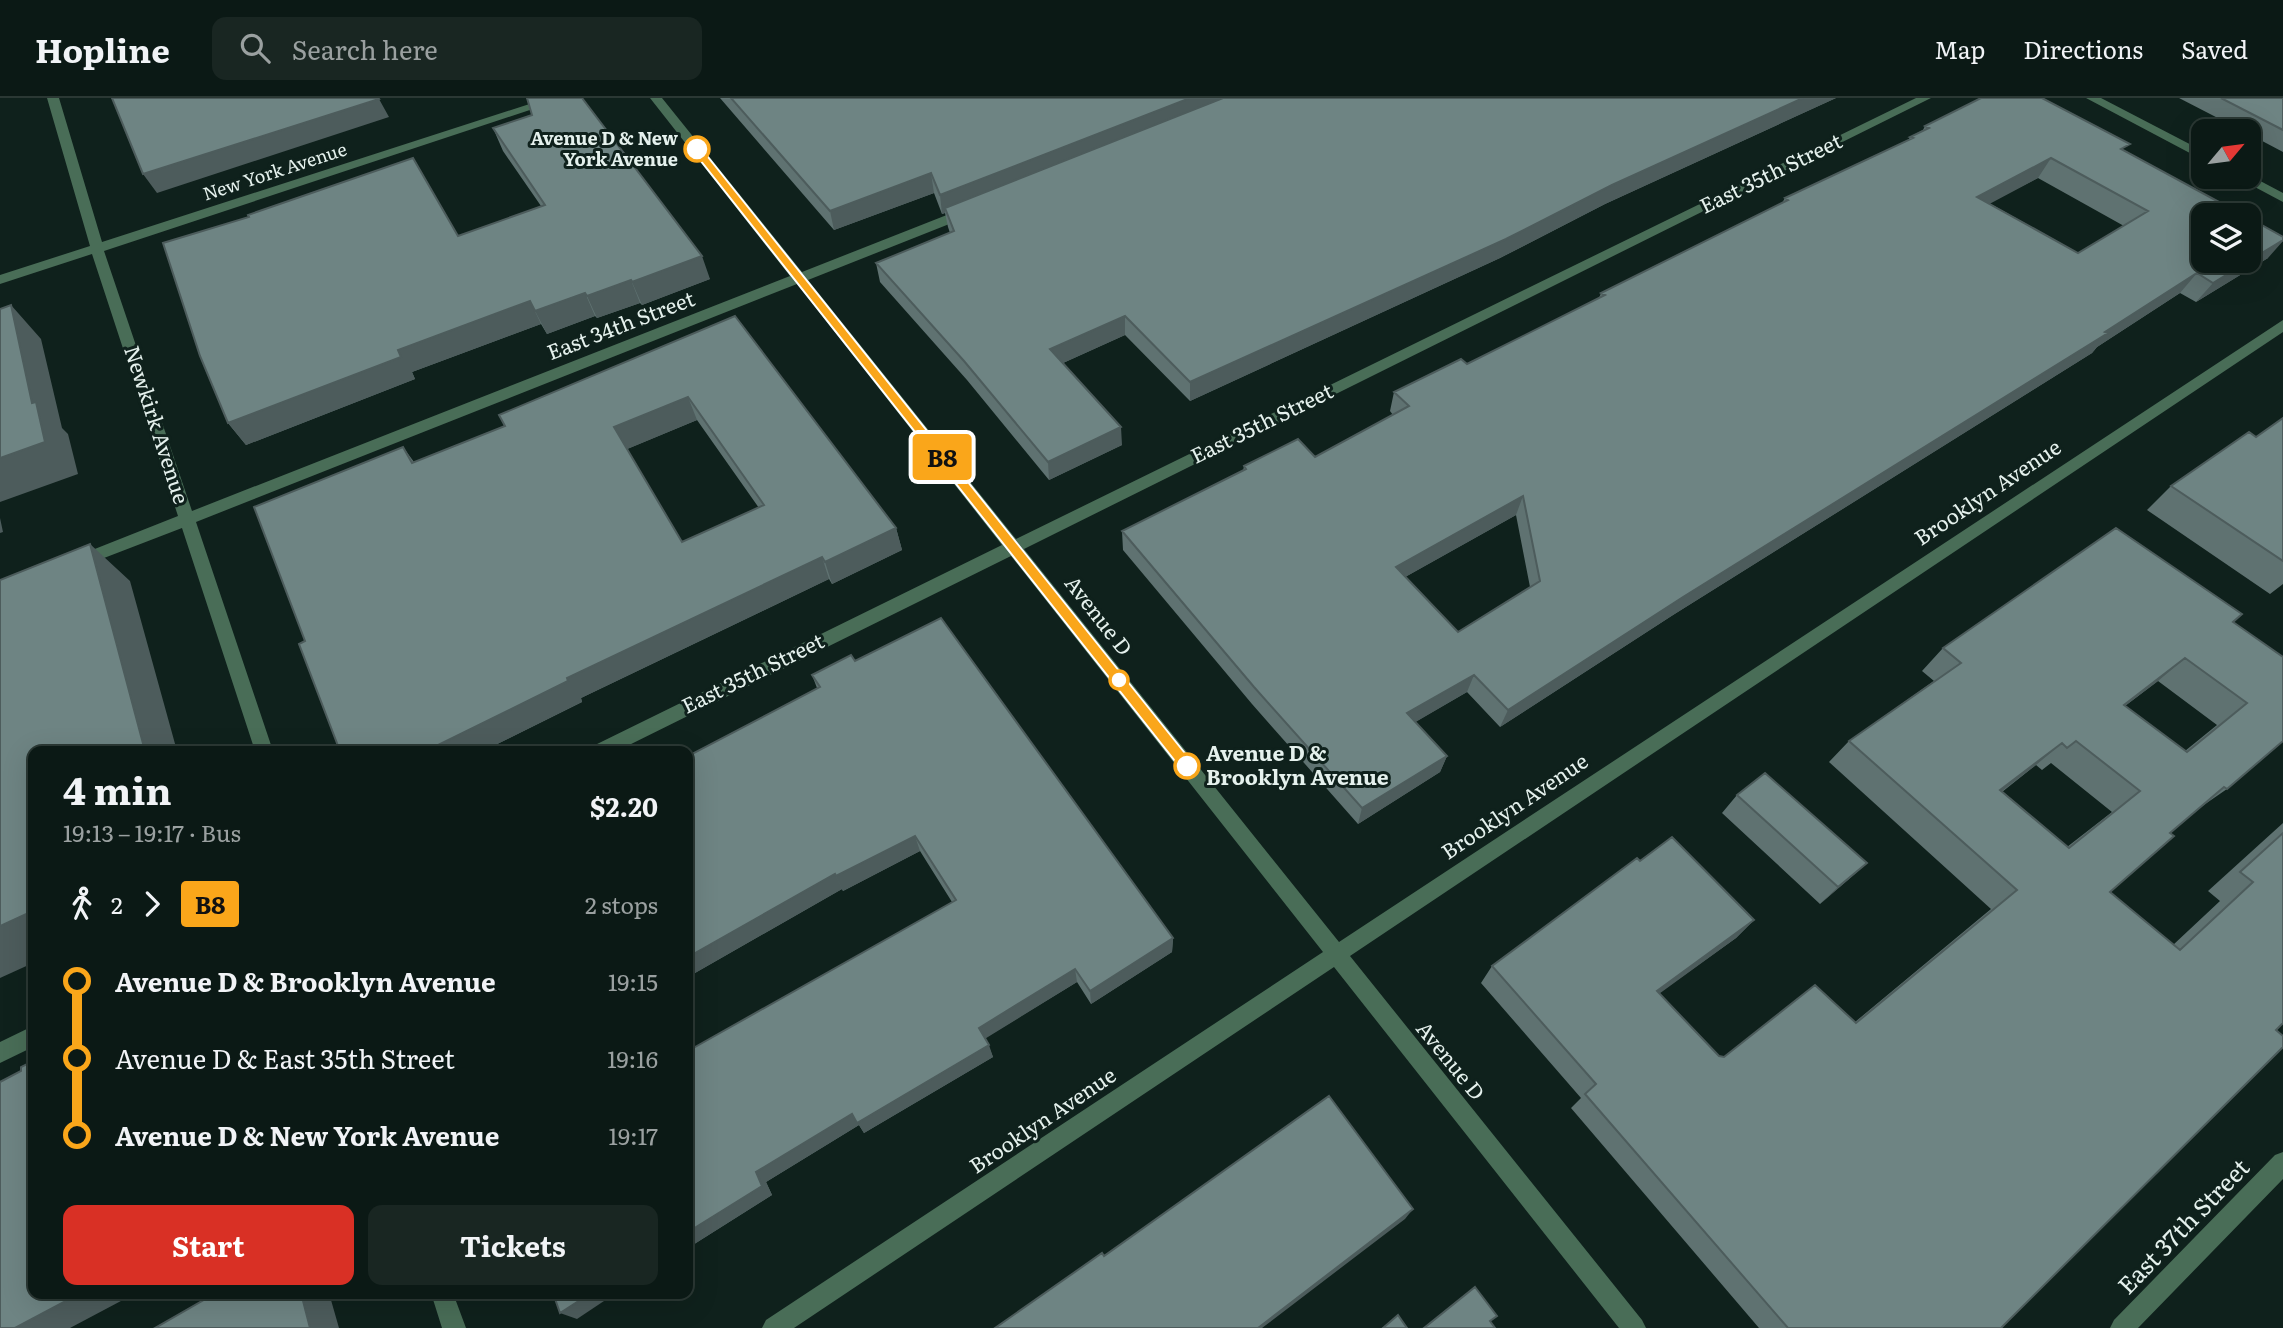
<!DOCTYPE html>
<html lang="en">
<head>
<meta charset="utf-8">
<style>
	body { margin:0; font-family:Literata,serif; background:#192622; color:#f1f3f6; height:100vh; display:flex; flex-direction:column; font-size:26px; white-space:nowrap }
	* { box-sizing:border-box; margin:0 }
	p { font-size:23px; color:#9aa0a0 }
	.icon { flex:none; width:38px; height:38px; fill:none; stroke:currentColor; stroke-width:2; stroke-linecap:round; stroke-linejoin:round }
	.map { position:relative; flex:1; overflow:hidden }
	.sheet { position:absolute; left:28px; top:648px; width:665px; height:553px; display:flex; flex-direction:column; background:#0b1915; border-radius:14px; box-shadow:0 7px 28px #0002,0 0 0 2px #2b3834 }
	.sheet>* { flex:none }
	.badge { padding:0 14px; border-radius:5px; font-size:24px; line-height:46px }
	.needle { width:46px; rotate:61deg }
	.fabs { position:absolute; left:2191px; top:21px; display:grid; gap:14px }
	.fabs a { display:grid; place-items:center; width:70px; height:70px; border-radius:14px; background:#0b1915; box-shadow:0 7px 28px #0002,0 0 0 2px #2b3834; font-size:35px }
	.map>.badge { position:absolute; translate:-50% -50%; box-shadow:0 0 0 4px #fff }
	.legs { display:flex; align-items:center; gap:10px; height:77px; padding:0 35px; font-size:23px }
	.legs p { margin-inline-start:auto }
	.overview { display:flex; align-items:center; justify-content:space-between; height:119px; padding:0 35px }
	h1 { font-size:38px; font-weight:700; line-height:52px }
	.primary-button { display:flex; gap:14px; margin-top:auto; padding:14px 35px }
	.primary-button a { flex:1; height:80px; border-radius:14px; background:#d93025; color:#fff; font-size:28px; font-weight:700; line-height:80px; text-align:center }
	.primary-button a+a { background:#192622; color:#f1f3f6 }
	ul { padding:0 35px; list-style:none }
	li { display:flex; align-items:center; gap:24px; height:77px; font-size:26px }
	li i { display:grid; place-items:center; width:10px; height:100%; margin:0 9px; background:currentColor }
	li i::after { content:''; width:18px; height:18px; margin:-9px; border:5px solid; border-radius:50%; background:#0b1915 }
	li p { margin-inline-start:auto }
	li:first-child i { background:linear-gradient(#0000 50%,currentColor 0) }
	li:last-child i { background:linear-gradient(currentColor 50%,#0000 0) }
	header { display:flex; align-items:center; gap:42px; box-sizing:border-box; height:98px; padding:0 35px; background:#0b1915; border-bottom:2px solid #2b3834 }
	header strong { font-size:33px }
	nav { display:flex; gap:38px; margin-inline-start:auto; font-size:24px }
	.search { width:490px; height:63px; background:#192622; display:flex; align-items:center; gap:18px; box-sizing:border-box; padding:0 24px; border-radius:14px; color:#9aa0a0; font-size:26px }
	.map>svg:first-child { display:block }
</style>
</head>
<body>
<header>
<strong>Hopline</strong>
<div class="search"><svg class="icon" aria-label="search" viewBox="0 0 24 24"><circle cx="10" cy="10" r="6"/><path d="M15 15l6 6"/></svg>Search here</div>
<nav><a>Map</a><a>Directions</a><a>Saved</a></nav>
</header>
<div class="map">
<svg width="2283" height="1230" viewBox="0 0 2283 1230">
	<rect width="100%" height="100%" fill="#0f211c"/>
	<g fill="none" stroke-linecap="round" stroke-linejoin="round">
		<!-- street -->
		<path fill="#496d57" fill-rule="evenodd" d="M 47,0 L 59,0 L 102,144 L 548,0 L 566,0 L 104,153 L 192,413 L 790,178 L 650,0 L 662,0 L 802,174 L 962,111 L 972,111 L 972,117 L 808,182 L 1016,441 L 1916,0 L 1931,0 L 1024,451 L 1339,844 L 2283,222 L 2283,234 L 1350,858 L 1642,1222 L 1646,1230 L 1619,1230 L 1334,869 L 794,1230 L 762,1230 L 766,1222 L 1323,854 L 1011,458 L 617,653 L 590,653 L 593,648 L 1002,447 L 797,186 L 196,424 L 273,653 L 255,653 L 182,430 L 78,470 L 70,464 L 72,460 L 178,418 L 92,156 L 0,186 L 0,177 L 90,148 Z
			M 2086,0 L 2101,0 L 2203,53 L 2203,62 Z
			M 2249,77 L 2283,95 L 2283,104 L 2236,79 Z
			M 33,928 L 33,949 L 0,965 L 0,944 Z
			M 2283,1054 L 2283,1081 L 2138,1230 L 2110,1230 L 2114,1222 L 2275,1057 Z
			M 431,1195 L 453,1195 L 466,1230 L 442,1230 Z"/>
	</g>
	<!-- wall -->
	<path fill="#5f7271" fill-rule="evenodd" d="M 720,0 L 1836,0 L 1605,106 L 1500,160 L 1190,303 L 1125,237 L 1063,265 L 1122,347 L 1049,382 L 967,282 L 880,184 L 876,165 L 950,135 L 948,129 L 945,115 L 942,116 L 934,95 L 834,132 Z
		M 2179,0 L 2283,0 L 2283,54 L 2249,36 L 2249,33 L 2243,33 Z
		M 532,17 L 710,181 L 642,207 L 640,205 L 597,220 L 595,218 L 547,236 L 541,226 L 412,274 L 415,281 L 246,347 L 228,325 L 458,138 L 541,108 L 503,53 L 493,30 Z
		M 1925,28 L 2125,53 L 2268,160 L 2196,204 L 2180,195 L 2097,249 L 2092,255 L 1673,517 L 1500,629 L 1467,594 L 1415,624 L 1447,658 L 1440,674 L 1358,726 L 1252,606 L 1123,452 L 1122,433 L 1243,373 L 1244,368 L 1315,359 L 1393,317 L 1390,313 L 1394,294 L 1467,266 L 1599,200 L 1601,195 L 1782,105 L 1785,100 L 1908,43 L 1910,39 L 1923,32 ZM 2038,80 L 2124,128 L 2078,155 L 1989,105 ZM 1516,417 L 1530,489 L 1458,534 L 1405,479 Z
		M 735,218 L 896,430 L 902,452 L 832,486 L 829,481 L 581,600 L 582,604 L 483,653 L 340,653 L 305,543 L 403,349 L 414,364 L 505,328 ZM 697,322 L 759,410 L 682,444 L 627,351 Z
		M 2283,320 L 2283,486 L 2270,496 L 2147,412 L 2171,388 L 2256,339 Z
		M 2233,524 L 2283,559 L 2227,691 L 2198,711 L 2170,735 L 2110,794 L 2173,847 L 2220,803 L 2208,793 L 2283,725 L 2283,925 L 2001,1230 L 1759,1230 L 1571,1010 L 1581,1000 L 1481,885 L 1492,868 L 1640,763 L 1754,822 L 1736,840 L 1659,895 L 1719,958 L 1724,959 L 1855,924 L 1991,811 L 1829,664 L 1849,643 L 1934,583 L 1922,573 L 1943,550 ZM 2158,583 L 2217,627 L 2185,653 L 2125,608 ZM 2051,665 L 2112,714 L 2067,749 L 2002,694 L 2036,667 L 2042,672 Z
		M 855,563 L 1173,840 L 1172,854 L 1091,906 L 1077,884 L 985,940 L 993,959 L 864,1035 L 859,1027 L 766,1084 L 772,1097 L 688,1150 L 688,953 L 952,804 L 920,753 L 843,793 L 842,791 L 688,879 L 817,590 L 812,577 Z
		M 1737,697 L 1867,765 L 1820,806 L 1722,715 Z"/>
	<!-- shaded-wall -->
	<path fill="#4d5c5c" d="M 1190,0 L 1239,0 L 945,110 L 945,115 L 942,116 L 940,97 Z
		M 1803,0 L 1836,0 L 1605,106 L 1500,160 L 1190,303 L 1190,284 L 1612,87 Z
		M 379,1 L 389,19 L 157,95 L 143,76 Z
		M 2051,60 L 2038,80 L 1965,119 L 1977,99 Z
		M 931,75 L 934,95 L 834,132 L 830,113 Z
		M 2283,142 L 2283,143 L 2268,160 L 2196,204 L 2213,185 Z
		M 702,158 L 710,181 L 642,207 L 632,184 Z
		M 2197,175 L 2180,195 L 2097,249 L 2092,255 L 1673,517 L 1500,629 L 1508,612 L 1683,499 Z
		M 631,182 L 640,205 L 597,220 L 587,198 Z
		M 585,195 L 595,218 L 547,236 L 535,213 Z
		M 530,203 L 541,226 L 412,274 L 415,281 L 246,347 L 228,325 L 398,252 Z
		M 11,207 L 41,241 L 62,330 L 68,336 L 78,376 L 0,404 L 0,360 L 32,305 Z
		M 1125,218 L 1125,237 L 1052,270 L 1050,251 Z
		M 688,299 L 697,322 L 625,352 L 614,329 Z
		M 1121,329 L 1122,347 L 1049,382 L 1048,364 Z
		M 1523,398 L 1516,417 L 1391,487 L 1396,469 Z
		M 0,420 L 3,434 L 0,435 Z
		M 896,430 L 902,452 L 832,486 L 825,464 Z
		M 90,446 L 130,483 L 177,653 L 145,653 Z
		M 822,459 L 829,481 L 581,600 L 582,604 L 483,653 L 426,653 L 567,580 Z
		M 2185,560 L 2158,583 L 2097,629 L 2124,607 Z
		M 1474,577 L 1467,594 L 1402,632 L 1407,615 Z
		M 2062,645 L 2036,667 L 1976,713 L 2000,692 Z
		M 1447,658 L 1440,674 L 1358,726 L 1362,710 Z
		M 915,738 L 920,753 L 843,793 L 836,778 Z
		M 1867,765 L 1848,782 L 1820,806 L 1838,789 Z
		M 835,776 L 842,791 L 688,879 L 688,859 Z
		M 33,813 L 33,865 L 0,880 L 0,828 Z
		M 1754,822 L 1736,840 L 1641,909 L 1657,893 Z
		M 1173,840 L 1172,854 L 1091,906 L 1090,893 Z
		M 1075,871 L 1077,884 L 983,942 L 979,930 Z
		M 989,947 L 993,959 L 864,1035 L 859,1027 L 766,1084 L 772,1097 L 688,1150 L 688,1134 L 756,1074 L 852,1016 Z
		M 1413,1111 L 1405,1121 L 1262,1230 L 1258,1230 Z
		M 81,1195 L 136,1195 L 70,1230 L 15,1230 Z
		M 301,1195 L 329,1195 L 339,1230 L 310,1230 Z
		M 591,1195 L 616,1195 L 577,1221 L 560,1215 Z"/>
	<!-- building -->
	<path fill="#6e8483" stroke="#4d5c5c" stroke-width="2" fill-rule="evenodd" d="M 112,0 L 378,0 L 379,1 L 143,76 Z
		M 527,0 L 582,0 L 702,158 L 632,184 L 631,182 L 587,198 L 585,195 L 535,213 L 530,203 L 398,252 L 401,259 L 228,325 L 200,258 L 163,145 L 249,119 L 248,117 L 413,60 L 458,138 L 545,107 L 493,30 L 532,17 Z
		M 731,0 L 1190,0 L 940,97 L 931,75 L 830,113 Z
		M 1223,0 L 1803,0 L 1612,87 L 1506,141 L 1190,284 L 1125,218 L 1050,251 L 1121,329 L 1048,364 L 964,263 L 876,165 L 954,133 L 945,110 Z
		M 1981,0 L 2042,0 L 2130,46 L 2121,51 L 2243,117 L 2203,117 L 2203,163 L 2249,163 L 2249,120 L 2283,139 L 2283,142 L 2213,185 L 2197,175 L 2105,234 L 2108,235 L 1683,499 L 1508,612 L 1474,577 L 1407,615 L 1447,658 L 1362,710 L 1254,589 L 1122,433 L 1246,371 L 1244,368 L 1298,341 L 1315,359 L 1409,308 L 1394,294 L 1461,261 L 1467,266 L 1605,197 L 1601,195 L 1788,102 L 1785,100 L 1913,40 L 1910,39 L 1929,30 L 1925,28 ZM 2051,60 L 2148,113 L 2078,155 L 1977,99 ZM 1523,398 L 1540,483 L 1458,534 L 1396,469 Z
		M 2221,0 L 2283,0 L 2283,32 Z
		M 11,207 L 32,305 L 36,304 L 45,344 L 0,360 L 0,211 Z
		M 735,218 L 896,430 L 825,464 L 822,459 L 567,580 L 568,583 L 426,653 L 340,653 L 299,546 L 305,543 L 254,409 L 403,349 L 412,365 L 505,328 L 499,317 ZM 688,299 L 764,407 L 682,444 L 614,329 Z
		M 2283,320 L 2283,463 L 2171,388 L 2249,334 L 2256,339 Z
		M 2116,430 L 2242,516 L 2233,524 L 2283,559 L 2283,643 L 2227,691 L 2224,689 L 2170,735 L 2174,738 L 2110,794 L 2180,852 L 2253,784 L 2240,774 L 2283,735 L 2283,925 L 2276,932 L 2283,938 L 2283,949 L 2001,1230 L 1788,1230 L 1585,996 L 1596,986 L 1492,868 L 1637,760 L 1640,763 L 1672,739 L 1754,822 L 1657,893 L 1719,958 L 1724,959 L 1815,887 L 1856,925 L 2017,792 L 1849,643 L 1961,565 L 1943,550 ZM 2185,560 L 2247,605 L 2187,654 L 2124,607 ZM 2076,643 L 2140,693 L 2069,750 L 2000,692 L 2062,645 L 2067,650 Z
		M 90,446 L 145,653 L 33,653 L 33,813 L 0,828 L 0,482 Z
		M 941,520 L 1173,840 L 1090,893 L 1075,871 L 979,930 L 989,947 L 857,1025 L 852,1016 L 756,1074 L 762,1088 L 688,1134 L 688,953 L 956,802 L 915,738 L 836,778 L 835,776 L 688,859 L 688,658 L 820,589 L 812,577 L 851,557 L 855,563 Z
		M 1765,675 L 1867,765 L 1838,789 L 1737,697 Z
		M 33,963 L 33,1195 L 81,1195 L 15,1230 L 0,1230 L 0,984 L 21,973 L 21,969 Z
		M 1329,998 L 1413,1111 L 1258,1230 L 995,1230 L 1102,1155 L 1104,1158 Z
		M 1475,1189 L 1497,1218 L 1490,1223 L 1495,1230 L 1424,1230 Z
		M 216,1195 L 301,1195 L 310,1230 L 155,1230 Z
		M 553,1195 L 591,1195 L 560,1215 Z
		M 1398,1217 L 1407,1230 L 1383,1230 Z"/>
	<!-- line-1 -->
	<path fill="#faa61a" stroke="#fff" stroke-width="2" d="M 697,48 L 700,49 L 1192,664 L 1192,672 L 1182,672 L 693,53 L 692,51 Z"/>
	<!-- markers -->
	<g fill="#fff" stroke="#faa61a" stroke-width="3.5">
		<circle cx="697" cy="51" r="12"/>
		<circle cx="1119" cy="582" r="9"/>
		<circle cx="1187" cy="668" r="12"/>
	</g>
	<g text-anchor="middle" stroke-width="6" stroke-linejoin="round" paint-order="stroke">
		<!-- far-stop labels -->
		<g font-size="18" font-weight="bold" fill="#e5f1ed" stroke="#0f211c" text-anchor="end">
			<text x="678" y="47">Avenue D &amp; New<tspan x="678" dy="21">York Avenue</tspan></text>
		</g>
		<!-- far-street labels -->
		<g font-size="18" fill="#e5f1ed" stroke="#0f211c">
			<text transform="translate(275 74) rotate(-18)" y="6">New York Avenue</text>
		</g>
		<!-- street labels -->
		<g font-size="21" fill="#e5f1ed" stroke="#0f211c">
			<text transform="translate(1771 76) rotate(-26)" y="7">East 35th Street</text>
			<text transform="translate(621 228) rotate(-21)" y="7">East 34th Street</text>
			<text transform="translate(1262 326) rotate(-26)" y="7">East 35th Street</text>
			<text transform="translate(156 327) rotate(72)" y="7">Newkirk Avenue</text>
			<text transform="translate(1988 395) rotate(-34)" y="7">Brooklyn Avenue</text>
			<text transform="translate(1098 518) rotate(52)" y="7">Avenue D</text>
			<text transform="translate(753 576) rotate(-26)" y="7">East 35th Street</text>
			<text transform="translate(1515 709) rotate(-34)" y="7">Brooklyn Avenue</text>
			<text transform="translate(1450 963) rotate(51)" y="7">Avenue D</text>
			<text transform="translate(1043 1023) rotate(-34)" y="7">Brooklyn Avenue</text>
		</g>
		<!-- stop labels -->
		<g font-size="21" font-weight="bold" fill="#e5f1ed" stroke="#0f211c" text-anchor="start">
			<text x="1206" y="663">Avenue D &amp;<tspan x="1206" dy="24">Brooklyn Avenue</tspan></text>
		</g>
		<!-- near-street labels -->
		<g font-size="24" fill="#e5f1ed" stroke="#0f211c">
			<text transform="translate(2184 1129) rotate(-46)" y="8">East 37th Street</text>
		</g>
	</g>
</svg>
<div class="fabs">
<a><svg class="needle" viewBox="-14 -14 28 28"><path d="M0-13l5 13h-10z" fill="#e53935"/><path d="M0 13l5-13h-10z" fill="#9aa0a0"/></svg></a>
<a><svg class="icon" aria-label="layers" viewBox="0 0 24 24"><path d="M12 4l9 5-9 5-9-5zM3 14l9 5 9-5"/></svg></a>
</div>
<b class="badge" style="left:942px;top:359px;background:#faa61a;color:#111">B8</b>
<section class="sheet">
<div class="overview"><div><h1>4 min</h1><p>19:13 – 19:17 · Bus</p></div><b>$2.20</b></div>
<div class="legs"><svg class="icon" aria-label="walk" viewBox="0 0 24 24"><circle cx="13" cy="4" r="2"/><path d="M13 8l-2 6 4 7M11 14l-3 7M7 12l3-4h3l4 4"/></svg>2<svg class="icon" aria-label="forward" viewBox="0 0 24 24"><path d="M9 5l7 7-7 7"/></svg><b class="badge" style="background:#faa61a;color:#111">B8</b><p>2 stops</p></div>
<ul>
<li><i style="color:#faa61a"></i><b>Avenue D &amp; Brooklyn Avenue</b><p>19:15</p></li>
<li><i style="color:#faa61a"></i><span>Avenue D &amp; East 35th Street</span><p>19:16</p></li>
<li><i style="color:#faa61a"></i><b>Avenue D &amp; New York Avenue</b><p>19:17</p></li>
</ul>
<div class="primary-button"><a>Start</a><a>Tickets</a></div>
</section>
</div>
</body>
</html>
